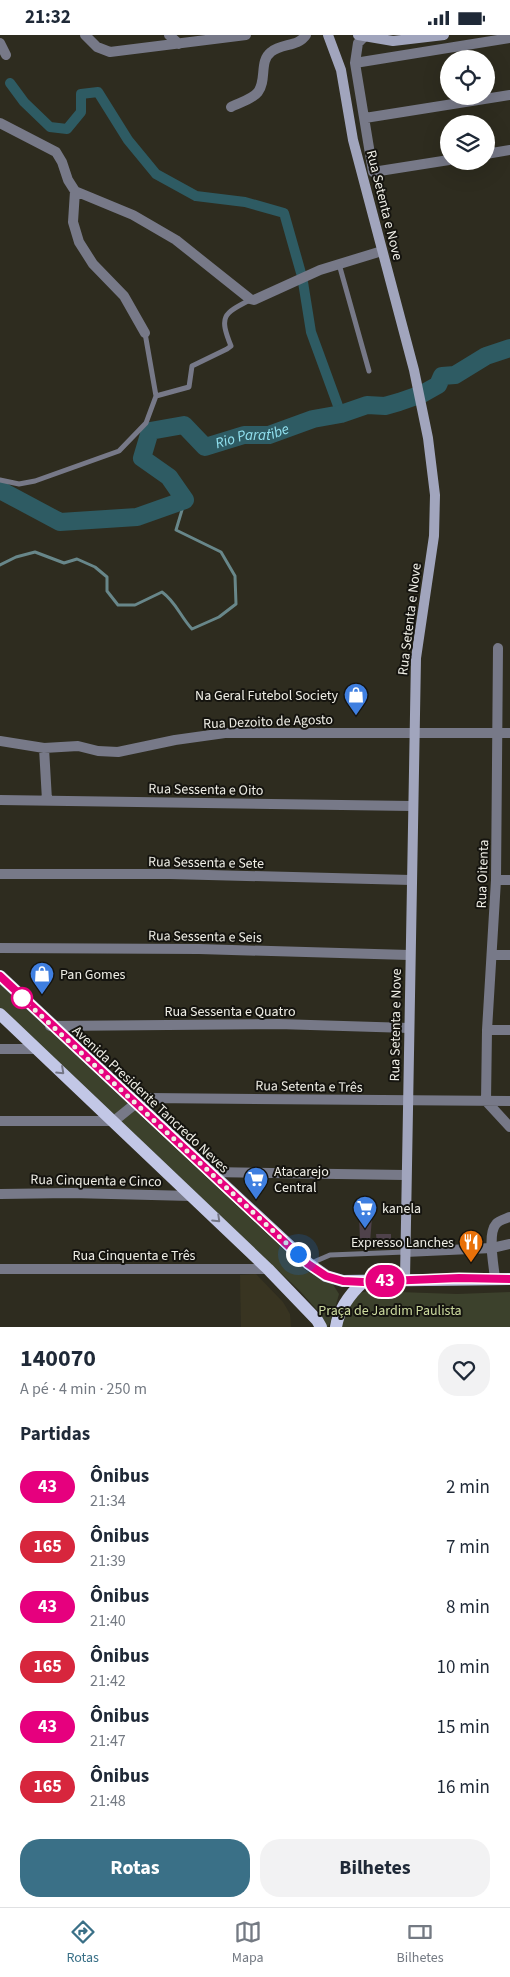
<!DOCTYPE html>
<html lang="pt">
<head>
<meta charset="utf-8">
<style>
	body { margin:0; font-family:"Source Sans 3",sans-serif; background:#f2f2f3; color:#1f2937; height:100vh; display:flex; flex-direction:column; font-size:19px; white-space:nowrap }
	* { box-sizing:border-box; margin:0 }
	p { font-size:16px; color:#747a83 }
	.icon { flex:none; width:28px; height:28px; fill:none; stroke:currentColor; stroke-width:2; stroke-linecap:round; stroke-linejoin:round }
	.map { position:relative; height:1292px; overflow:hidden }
	.drawer { display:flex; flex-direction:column; background:#fff; flex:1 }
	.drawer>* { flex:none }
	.badge { padding:0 10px; border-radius:16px; font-size:18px; line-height:32px }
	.tools { position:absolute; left:440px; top:15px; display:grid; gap:10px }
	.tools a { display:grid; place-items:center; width:55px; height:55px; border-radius:50%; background:#fff; box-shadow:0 5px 20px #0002; font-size:25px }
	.you { position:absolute; width:25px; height:25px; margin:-12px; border:4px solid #fff; border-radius:50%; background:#1a73e8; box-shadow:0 0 0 8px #1a73e833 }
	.map>.badge { position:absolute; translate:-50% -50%; box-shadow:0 0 0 2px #fff }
	h2 { padding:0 20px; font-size:19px; line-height:45px }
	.round { display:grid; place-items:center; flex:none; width:52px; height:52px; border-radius:20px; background:#f2f2f3 }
	.head { display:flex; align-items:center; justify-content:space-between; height:85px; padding:0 20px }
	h1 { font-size:24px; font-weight:700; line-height:38px }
	.primary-button { display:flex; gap:10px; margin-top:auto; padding:10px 20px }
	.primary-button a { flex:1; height:58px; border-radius:20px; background:#3a7087; color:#fff; font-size:20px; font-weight:700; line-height:58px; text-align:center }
	.primary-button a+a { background:#f2f2f3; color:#1f2937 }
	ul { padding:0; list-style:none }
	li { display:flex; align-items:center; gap:15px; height:60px; padding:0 20px }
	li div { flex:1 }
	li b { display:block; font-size:19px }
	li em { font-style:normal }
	li .badge { min-width:55px; font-weight:700; text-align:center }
	.status { display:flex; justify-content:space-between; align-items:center; height:35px; padding:0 25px; background:#fff; direction:ltr }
	.status svg { height:14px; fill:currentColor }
	.dock { display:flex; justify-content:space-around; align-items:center; height:70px; border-top:1px solid #e0e1e3; background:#fff; font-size:14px; color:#747a83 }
	.dock a { display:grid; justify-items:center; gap:2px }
	.dock .current { color:#3a7087 }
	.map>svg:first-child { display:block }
</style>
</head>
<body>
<div class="status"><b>21:32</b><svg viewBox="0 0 49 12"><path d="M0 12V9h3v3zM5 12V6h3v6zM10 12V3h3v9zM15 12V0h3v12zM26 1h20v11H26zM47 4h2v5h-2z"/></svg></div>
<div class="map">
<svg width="510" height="1292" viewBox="0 0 510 1292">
	<rect width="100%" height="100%" fill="#2e2c1f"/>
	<!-- built -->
	<path fill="#383421" d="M 256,1239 L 283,1267 L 290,1279 L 291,1292 L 241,1292 L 240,1240 Z"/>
	<!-- green -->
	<path fill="#3c412c" d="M 0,946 L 307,1236 L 332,1248 L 339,1259 L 334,1277 L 356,1259 L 368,1256 L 457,1259 L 510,1257 L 510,1292 L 330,1292 L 331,1286 L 328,1292 L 325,1292 L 318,1276 L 300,1256 L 0,974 Z"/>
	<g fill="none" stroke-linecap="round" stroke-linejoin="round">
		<!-- stream -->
		<path stroke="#68878a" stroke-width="3" d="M 0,530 L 16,522 L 35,517 L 64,528 L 77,524 L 95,532 L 107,542 L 107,556 L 118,570 L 135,570 L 162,557 C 176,567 180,581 192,594 L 219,582 L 236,569 L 235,541 L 221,517 L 176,495 L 185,465"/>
		<!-- canal -->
		<path stroke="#2e5b63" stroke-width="10" d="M 10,48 L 24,67 L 50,92 L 67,94 L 81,77 L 81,59 L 98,57 L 128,105 L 156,139 L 196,161 L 245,167 L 284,178 L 301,238
			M 303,247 L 311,297 L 341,379"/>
		<!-- river -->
		<path stroke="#2e5b63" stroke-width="18" id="s1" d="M 0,455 L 60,487 L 137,482 L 185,465 L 169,442 L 142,423 L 150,396 L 184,390 L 205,412 L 244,400 L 269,400 L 313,384 L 341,379 L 367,370 L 385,371 L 399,367 L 422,359 L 438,350 L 442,341 L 455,340 L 486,321 L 510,313"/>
	</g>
	<!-- building -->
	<path fill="#4f424b" d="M 359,1179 L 372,1182 L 370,1208 L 360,1206 Z
		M 376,1199 L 391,1199 L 391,1209 L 377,1209 Z"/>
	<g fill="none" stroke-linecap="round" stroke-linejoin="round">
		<!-- lane -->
		<path stroke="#777988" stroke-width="5" d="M 339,229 L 369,336
			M 156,361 L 189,352 L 192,331 L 227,314 L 231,311 C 219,281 223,279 250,265
			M 0,445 L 19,449 L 35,446 L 119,416 L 146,388 L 156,361 L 145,298
			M 309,1229 L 330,1220 L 405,1217"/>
		<!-- street -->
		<path stroke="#777988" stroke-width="10" d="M 85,0 L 97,12 L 110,17 L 246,0
			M 169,0 L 179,9
			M 364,2 L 358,8 L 355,28 L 373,137 L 449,125
			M 0,8 L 6,20
			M 355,28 L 510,3
			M 231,72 C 239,68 253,64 258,57 C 267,45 259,26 271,17 C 282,8 298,12 306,0
			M 365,83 L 510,60
			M 0,88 L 56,117 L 62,127 L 68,145 L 75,156 L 133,180 L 176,205 L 250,264 L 254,265 L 320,235 L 382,216
			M 486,119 L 510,115
			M 75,156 L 73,187 L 79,207 L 93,229 L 124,261 L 145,298
			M 498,613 L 496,845 L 487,995 L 486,1066 L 510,1092
			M 0,706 L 44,713 L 78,711 L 98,716 L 118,717 L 175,705 L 225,698 L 510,698
			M 44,713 L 47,765
			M 0,765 L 412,771
			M 0,839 L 170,839 L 411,845
			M 496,845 L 510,845
			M 0,913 L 199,914 L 409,920
			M 493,920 L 510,920
			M 50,991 L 278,989 L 409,993
			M 487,995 L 510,995
			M 0,1014 L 36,1014
			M 0,1086 L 114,1086 L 135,1069 L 148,1063 L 510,1066
			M 209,1137 L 405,1140
			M 0,1159 L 71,1158 L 192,1161
			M 405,1217 L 492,1213 L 510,1209
			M 0,1234 L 268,1234
			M 495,1244 C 494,1231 487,1199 496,1189 C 499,1185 505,1184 510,1182"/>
		<!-- secondary -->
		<path stroke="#a1a5bd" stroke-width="10" d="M 328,0 L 341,35 L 353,105 L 414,335 L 428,403 L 435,460 L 434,501 L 416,623 L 405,1244
			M 358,0 L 393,6 L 444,0"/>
		<!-- primary -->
		<path stroke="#c2c7e6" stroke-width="12" d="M 0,941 L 309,1229 L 326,1241 L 343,1246 L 510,1244
			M 0,979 L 268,1234 L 317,1285 L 321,1292
			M 336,1292 C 339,1273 350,1259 363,1247"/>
	</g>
	<!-- one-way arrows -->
	<defs><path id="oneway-chevron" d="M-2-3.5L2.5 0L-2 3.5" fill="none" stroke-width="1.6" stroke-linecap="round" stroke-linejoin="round" transform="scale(1.25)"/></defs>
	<g stroke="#747685">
		<use href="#oneway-chevron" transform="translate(61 1036) rotate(43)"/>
		<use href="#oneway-chevron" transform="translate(217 1184) rotate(44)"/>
	</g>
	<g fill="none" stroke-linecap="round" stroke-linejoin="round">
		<defs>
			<path id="line" d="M 0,941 L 308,1229 L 326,1241 L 343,1246 L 363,1247 L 459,1243 L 510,1244"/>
		</defs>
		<!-- line casing -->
		<use href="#line" stroke="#fff" stroke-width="11"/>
		<!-- line -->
		<use href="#line" stroke="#e6007e" stroke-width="8"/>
		<!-- walk -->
		<path stroke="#efeee6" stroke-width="5" stroke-dasharray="0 9" d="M 22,963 L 298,1219"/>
	</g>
	<!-- icons -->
	<defs>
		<symbol id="shop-pin" viewBox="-11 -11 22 30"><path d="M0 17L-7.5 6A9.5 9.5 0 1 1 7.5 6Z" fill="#3f7fe0" stroke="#15140f"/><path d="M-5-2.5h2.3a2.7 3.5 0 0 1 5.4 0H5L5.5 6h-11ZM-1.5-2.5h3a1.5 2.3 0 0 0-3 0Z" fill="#fff"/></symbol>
		<symbol id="supermarket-pin" viewBox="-11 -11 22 30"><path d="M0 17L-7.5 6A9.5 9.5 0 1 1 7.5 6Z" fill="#3f7fe0" stroke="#15140f"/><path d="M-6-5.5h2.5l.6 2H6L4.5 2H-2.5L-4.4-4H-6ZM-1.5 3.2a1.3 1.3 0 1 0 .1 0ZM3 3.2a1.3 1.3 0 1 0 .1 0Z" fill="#fff"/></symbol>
		<symbol id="restaurant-pin" viewBox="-11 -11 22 30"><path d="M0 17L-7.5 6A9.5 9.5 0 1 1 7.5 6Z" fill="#e8710a" stroke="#15140f"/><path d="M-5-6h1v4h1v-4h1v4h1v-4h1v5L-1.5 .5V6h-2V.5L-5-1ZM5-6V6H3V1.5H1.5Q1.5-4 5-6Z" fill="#fff"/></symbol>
	</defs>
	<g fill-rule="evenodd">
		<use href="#shop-pin" x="342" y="646" width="28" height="38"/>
		<use href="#shop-pin" x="28" y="925" width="28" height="38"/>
		<use href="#supermarket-pin" x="242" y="1130" width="28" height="38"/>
		<use href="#supermarket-pin" x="351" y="1159" width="28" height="38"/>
		<use href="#restaurant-pin" x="457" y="1193" width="28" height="38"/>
	</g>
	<!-- markers -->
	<circle fill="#fff" stroke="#e6007e" stroke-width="2.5" cx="22" cy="963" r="10"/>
	<g text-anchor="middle" stroke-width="4" stroke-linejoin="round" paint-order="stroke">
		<!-- street labels -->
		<g font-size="14" fill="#efeee6" stroke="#15140f">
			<text transform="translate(385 170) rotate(76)" y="5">Rua Setenta e Nove</text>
			<text transform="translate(409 584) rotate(-83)" y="5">Rua Setenta e Nove</text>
			<text transform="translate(268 686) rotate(-2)" y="5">Rua Dezoito de Agosto</text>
			<text transform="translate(206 754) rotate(1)" y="5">Rua Sessenta e Oito</text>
			<text transform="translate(206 827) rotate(1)" y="5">Rua Sessenta e Sete</text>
			<text transform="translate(482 839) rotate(-88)" y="5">Rua Oitenta</text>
			<text transform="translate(205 901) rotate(1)" y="5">Rua Sessenta e Seis</text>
			<text x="230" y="981">Rua Sessenta e Quatro</text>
			<text transform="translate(395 990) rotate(-89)" y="5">Rua Setenta e Nove</text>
			<text transform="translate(309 1051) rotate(1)" y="5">Rua Setenta e Três</text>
			<text transform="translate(151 1064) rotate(43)" y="5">Avenida Presidente Tancredo Neves</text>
			<text transform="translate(96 1145) rotate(1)" y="5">Rua Cinquenta e Cinco</text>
			<text x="134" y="1225">Rua Cinquenta e Três</text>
		</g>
		<!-- poi labels -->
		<g font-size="14" fill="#efeee6" stroke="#15140f" text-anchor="start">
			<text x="338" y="665" text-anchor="end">Na Geral Futebol Society</text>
			<text x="60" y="944">Pan Gomes</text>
			<text x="274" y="1141">Atacarejo<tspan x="274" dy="16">Central</tspan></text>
			<text x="382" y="1178">kanela</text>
			<text x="454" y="1212" text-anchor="end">Expresso Lanches</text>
		</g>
		<!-- park labels -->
		<g font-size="14" fill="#cddb9f" stroke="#15140f">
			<text x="390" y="1280">Praça de Jardim Paulista</text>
		</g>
		<!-- water labels -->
		<g font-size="15" font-style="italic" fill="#91e1f0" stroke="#15140f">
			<text dy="5" stroke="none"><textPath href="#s1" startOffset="399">Rio Paratibe</textPath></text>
		</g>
	</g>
</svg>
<div class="tools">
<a><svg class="icon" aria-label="locate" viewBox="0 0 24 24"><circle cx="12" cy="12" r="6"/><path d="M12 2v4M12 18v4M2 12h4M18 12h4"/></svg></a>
<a><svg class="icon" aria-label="layers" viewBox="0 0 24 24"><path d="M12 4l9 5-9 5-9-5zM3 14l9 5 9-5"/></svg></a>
</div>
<div class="you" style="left:298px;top:1219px"></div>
<b class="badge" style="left:385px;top:1246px;background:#e6007e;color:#fff">43</b>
</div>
<section class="drawer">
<div class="head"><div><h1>140070</h1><p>A pé · 4 min · 250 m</p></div><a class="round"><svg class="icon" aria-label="heart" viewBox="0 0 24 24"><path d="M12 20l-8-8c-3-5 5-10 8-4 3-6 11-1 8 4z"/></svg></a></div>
<h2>Partidas</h2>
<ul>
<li><span class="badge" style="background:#e6007e;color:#fff">43</span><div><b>Ônibus</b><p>21:34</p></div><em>2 min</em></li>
<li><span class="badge" style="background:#d7263d;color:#fff">165</span><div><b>Ônibus</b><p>21:39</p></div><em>7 min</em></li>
<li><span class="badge" style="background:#e6007e;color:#fff">43</span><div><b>Ônibus</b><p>21:40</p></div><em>8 min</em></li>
<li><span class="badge" style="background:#d7263d;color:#fff">165</span><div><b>Ônibus</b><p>21:42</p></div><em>10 min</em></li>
<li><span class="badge" style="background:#e6007e;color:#fff">43</span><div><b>Ônibus</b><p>21:47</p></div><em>15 min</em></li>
<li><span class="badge" style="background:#d7263d;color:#fff">165</span><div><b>Ônibus</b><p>21:48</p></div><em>16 min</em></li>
</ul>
<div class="primary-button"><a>Rotas</a><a>Bilhetes</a></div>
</section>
<nav class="dock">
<a class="current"><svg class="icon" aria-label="directions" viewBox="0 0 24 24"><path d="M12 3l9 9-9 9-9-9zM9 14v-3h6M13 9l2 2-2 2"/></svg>Rotas</a>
<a><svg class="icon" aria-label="map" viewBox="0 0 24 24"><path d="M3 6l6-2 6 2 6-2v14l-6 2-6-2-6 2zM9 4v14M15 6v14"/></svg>Mapa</a>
<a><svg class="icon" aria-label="tickets" viewBox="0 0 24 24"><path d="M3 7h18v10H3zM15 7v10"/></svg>Bilhetes</a>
</nav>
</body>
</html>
